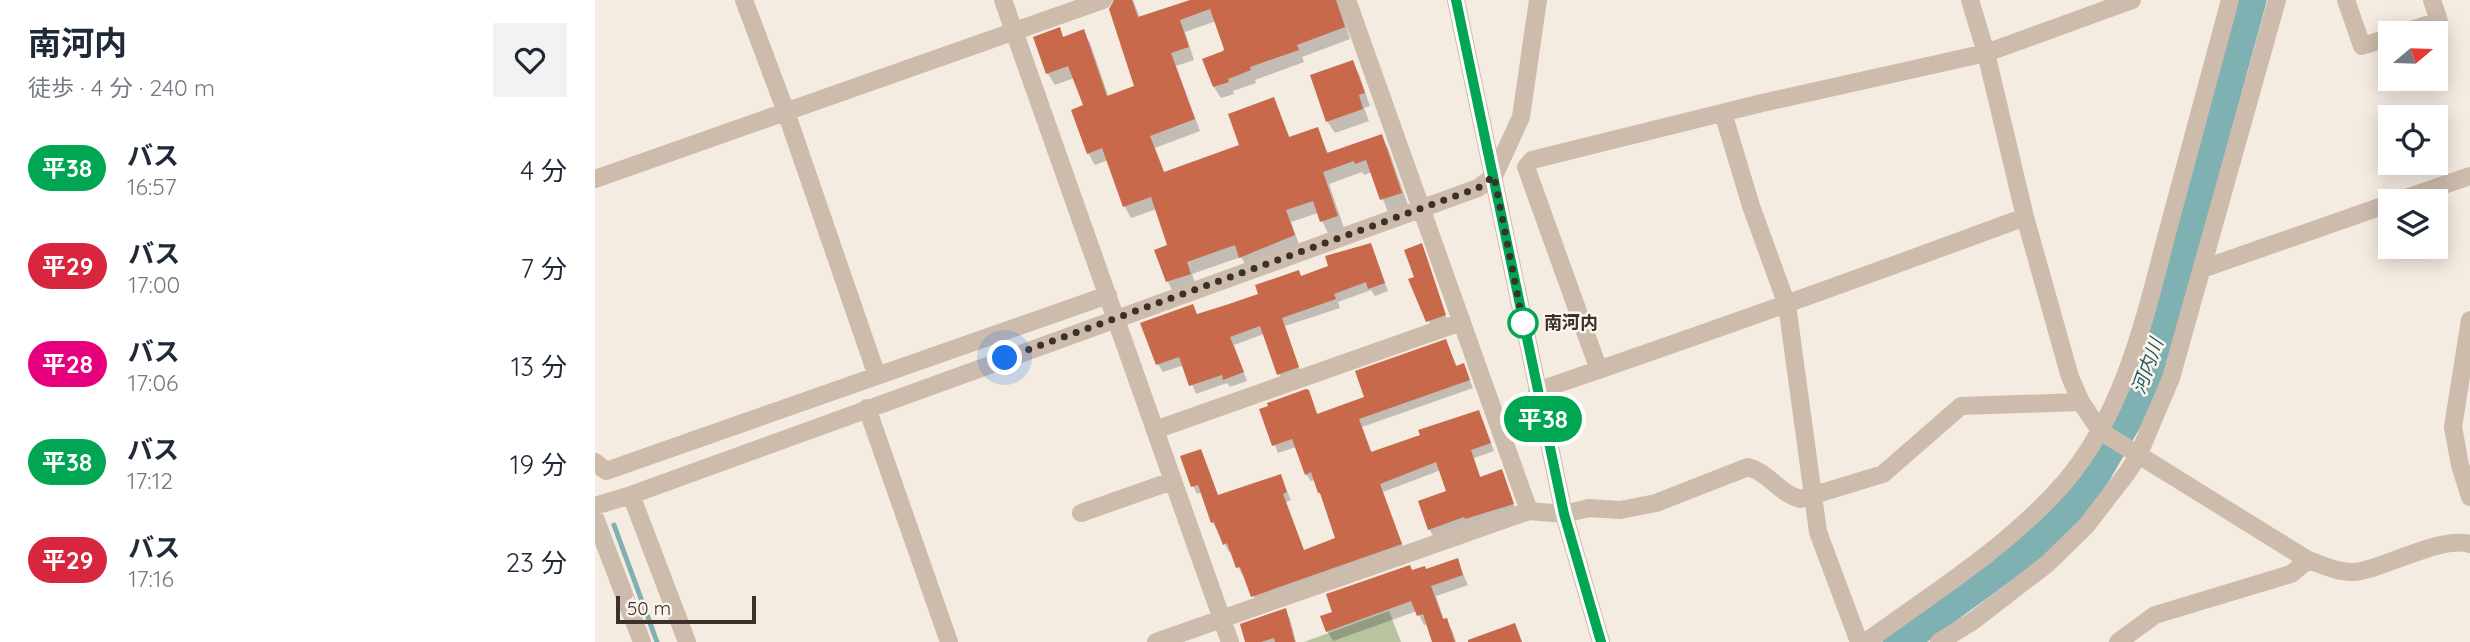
<!DOCTYPE html>
<html lang="ja">
<head>
<meta charset="utf-8">
<style>
	body { margin:0; font-family:Quicksand,"Noto Sans JP",sans-serif; background:#f2f2f3; color:#1f2937; height:100vh; display:flex; flex-direction:column; font-size:26px; white-space:nowrap }
	* { box-sizing:border-box; margin:0 }
	p { font-size:23px; color:#747a83 }
	.icon { flex:none; width:38px; height:38px; fill:none; stroke:currentColor; stroke-width:2; stroke-linecap:round; stroke-linejoin:round }
	.map { position:relative; flex:1; overflow:hidden }
	.details { display:flex; flex-direction:column; background:#fff; width:595px }
	.details>* { flex:none }
	.badge { padding:0 14px; border-radius:23px; font-size:24px; line-height:46px }
	.needle { width:46px; rotate:71deg }
	.controls { position:absolute; left:1783px; top:21px; display:grid; gap:14px }
	.controls a { display:grid; place-items:center; width:70px; height:70px; border-radius:0px; background:#fff; box-shadow:0 4px 18px #0003; font-size:35px }
	.scale { position:absolute; left:21px; bottom:18px; width:140px; box-sizing:border-box; padding-left:7px; border:4px solid #3b302b; border-top:0; font-size:19px; line-height:24px; white-space:nowrap; color:#3b302b; -webkit-text-stroke:5px #fbf5ee; paint-order:stroke }
	.you { position:absolute; width:35px; height:35px; margin:-18px; border:5px solid #fff; border-radius:50%; background:#1a73e8; box-shadow:0 0 0 10px #1a73e833 }
	.map>.badge { position:absolute; translate:-50% -50%; box-shadow:0 0 0 4px #fff }
	.round { display:grid; place-items:center; flex:none; width:74px; height:74px; border-radius:0px; background:#f2f2f3 }
	.summary { display:flex; align-items:center; justify-content:space-between; height:119px; padding:0 28px }
	h1 { font-size:33px; font-weight:700; line-height:52px }
	ul { padding:0; list-style:none }
	li { display:flex; align-items:center; gap:21px; height:98px; padding:0 28px }
	li div { flex:1 }
	li b { display:block; font-size:26px }
	li em { font-style:normal }
	li .badge { min-width:77px; font-weight:700; text-align:center }
	main { display:flex; flex:1; min-height:0 }
	.map>svg:first-child { display:block }
</style>
</head>
<body>
<main>
<section class="details">
<div class="summary"><div><h1>南河内</h1><p>徒歩 · 4 分 · 240 m</p></div><a class="round"><svg class="icon" aria-label="heart" viewBox="0 0 24 24"><path d="M12 20l-8-8c-3-5 5-10 8-4 3-6 11-1 8 4z"/></svg></a></div>
<ul>
<li><span class="badge" style="background:#00a651;color:#fff">平38</span><div><b>バス</b><p>16:57</p></div><em>4 分</em></li>
<li><span class="badge" style="background:#d7263d;color:#fff">平29</span><div><b>バス</b><p>17:00</p></div><em>7 分</em></li>
<li><span class="badge" style="background:#e6007e;color:#fff">平28</span><div><b>バス</b><p>17:06</p></div><em>13 分</em></li>
<li><span class="badge" style="background:#00a651;color:#fff">平38</span><div><b>バス</b><p>17:12</p></div><em>19 分</em></li>
<li><span class="badge" style="background:#d7263d;color:#fff">平29</span><div><b>バス</b><p>17:16</p></div><em>23 分</em></li>
</ul>
</section>
<div class="map">
<svg width="1875" height="642" viewBox="0 0 1875 642">
	<rect width="100%" height="100%" fill="#f4ebe1"/>
	<!-- green -->
	<path fill="#b8c4a0" d="M 794,611 L 806,642 L 709,642 Z"/>
	<!-- shadow -->
	<path fill="#0003" d="M 479,0 L 538,0 L 545,18 L 600,0 L 744,0 L 755,39 L 707,57 L 709,62 L 660,80 L 661,83 L 638,91 L 639,94 L 626,98 L 619,87 L 630,49 L 621,21 L 590,32 L 599,60 L 581,66 L 605,131 L 560,148 L 570,174 L 647,146 L 679,100 L 695,138 L 722,129 L 734,155 L 786,137 L 793,148 L 813,205 L 793,212 L 777,172 L 769,175 L 767,172 L 734,184 L 749,228 L 733,233 L 723,213 L 696,222 L 705,247 L 653,269 L 646,257 L 597,274 L 601,286 L 579,294 L 573,282 L 562,251 L 574,246 L 562,209 L 536,218 L 530,207 L 513,160 L 500,165 L 493,153 L 490,106 L 479,78 L 460,85 L 453,74 L 441,38 L 464,30 L 469,38 L 488,31 L 495,43 L 514,98 L 541,88 L 522,2 L 512,1 L 485,10 Z
		M 757,62 L 764,74 L 775,106 L 769,108 L 774,121 L 740,133 L 732,121 Z
		M 776,245 L 793,291 L 780,296 L 776,290 L 743,302 L 745,308 L 690,326 L 707,376 L 688,382 L 669,334 L 639,345 L 652,381 L 635,387 L 632,383 L 601,394 L 589,365 L 568,372 L 563,364 L 602,316 L 635,306 L 736,267 Z
		M 830,252 L 853,323 L 837,328 L 816,280 L 821,278 Z
		M 851,341 L 862,367 L 868,365 L 878,388 L 767,427 L 777,453 L 827,436 L 884,412 L 899,451 L 879,458 L 886,479 L 906,471 L 922,512 L 839,537 L 834,529 L 854,492 L 846,470 L 788,492 L 810,552 L 662,604 L 649,574 L 647,575 L 637,551 L 634,552 L 618,523 L 607,492 L 602,494 L 598,486 L 587,457 L 623,497 L 685,476 L 696,500 L 691,502 L 709,552 L 743,539 L 720,480 L 716,481 L 711,474 L 701,447 L 683,453 L 666,410 L 713,391 L 723,415 L 771,398 Z
		M 862,560 L 873,585 L 841,596 L 849,620 L 857,630 L 861,642 L 840,642 L 833,624 L 829,625 L 822,611 L 738,641 L 732,631 L 817,572 L 831,571 Z
		M 690,610 L 695,619 L 701,642 L 652,642 Z"/>
	<g fill="none" stroke-linecap="round" stroke-linejoin="round">
		<!-- stream -->
		<path stroke="#7fb0b2" stroke-width="5" d="M 19,525 L 62,642"/>
		<!-- river -->
		<path stroke="#7fb0b2" stroke-width="33" d="M 1304,642 L 1455,532 L 1482,499 L 1502,469 L 1530,421 L 1554,368 L 1655,0"/>
	</g>
	<!-- building -->
	<path fill="#c8694b" d="M 519,0 L 537,0 L 543,17 L 595,0 L 741,0 L 750,27 L 702,45 L 704,50 L 655,67 L 656,70 L 633,79 L 634,82 L 618,87 L 607,59 L 628,51 L 629,49 L 615,9 L 585,20 L 594,47 L 576,53 L 600,119 L 555,136 L 569,172 L 644,145 L 633,114 L 679,97 L 694,137 L 723,127 L 732,153 L 787,134 L 807,193 L 785,200 L 771,160 L 760,164 L 759,161 L 728,172 L 743,216 L 725,222 L 718,201 L 691,210 L 700,235 L 644,258 L 640,245 L 592,262 L 596,274 L 571,282 L 559,250 L 572,245 L 556,197 L 528,207 L 507,148 L 492,154 L 476,110 L 488,105 L 473,66 L 451,74 L 438,37 L 465,27 L 468,37 L 489,29 L 512,96 L 539,86 L 514,9 Z
		M 758,60 L 770,93 L 764,95 L 768,109 L 731,122 L 715,75 Z
		M 776,243 L 790,283 L 773,289 L 771,282 L 739,294 L 741,299 L 687,318 L 704,367 L 682,375 L 665,326 L 635,337 L 649,372 L 628,380 L 627,375 L 594,386 L 584,357 L 561,365 L 545,323 L 598,304 L 602,314 L 634,304 L 663,294 L 660,285 L 704,270 L 706,276 L 733,266 L 730,256 Z
		M 827,243 L 851,315 L 831,322 L 813,279 L 819,277 L 809,250 Z
		M 851,339 L 861,366 L 869,363 L 875,380 L 764,419 L 776,452 L 825,435 L 823,430 L 884,410 L 896,443 L 876,450 L 885,477 L 907,469 L 919,504 L 870,519 L 869,517 L 833,530 L 823,501 L 851,491 L 841,462 L 785,484 L 807,544 L 656,597 L 645,567 L 641,568 L 632,543 L 628,545 L 619,522 L 616,523 L 603,485 L 596,487 L 585,456 L 606,449 L 623,495 L 686,474 L 692,492 L 688,494 L 709,550 L 740,538 L 725,493 L 723,493 L 716,472 L 710,475 L 697,439 L 677,446 L 664,409 L 673,406 L 672,403 L 711,389 L 714,390 L 722,414 L 769,397 L 760,371 Z
		M 863,558 L 868,575 L 836,586 L 848,619 L 852,618 L 860,642 L 837,642 L 828,614 L 822,616 L 816,601 L 731,632 L 725,616 L 737,612 L 731,594 L 815,565 L 817,570 L 830,566 L 831,569 Z
		M 691,608 L 700,642 L 680,642 L 679,638 L 666,642 L 650,642 L 645,624 Z
		M 920,623 L 927,642 L 873,642 L 873,640 Z"/>
	<g fill="none" stroke-linecap="round" stroke-linejoin="round">
		<!-- minor -->
		<path stroke="#cdbbac" stroke-width="18" d="M 149,0 L 191,112 L 282,376
			M 408,0 L 635,642
			M 752,0 L 934,511
			M 861,0 L 969,514 L 1006,642
			M 1375,0 L 1391,53 L 1430,217 L 1475,377 L 1486,402 L 1505,431 L 1713,560 C 1730,566 1748,575 1766,571 C 1796,565 1846,536 1875,544
			M 1751,0 L 1767,46 L 1796,37
			M 1806,33 L 1844,21 L 1837,0
			M 1128,113 L 1156,206 L 1192,305 L 1223,532 L 1264,642
			M 0,179 L 508,0
			M 1802,201 L 1875,176
			M 1607,269 L 1796,203
			M 1875,320 L 1858,427 L 1865,465 L 1875,497
			M 1004,370 L 931,167 L 937,160 L 1167,103 L 1391,53 L 1537,0
			M 942,391 C 1106,335 1268,277 1430,217
			M 272,408 L 354,642
			M 560,430 L 866,322
			M 0,462 L 11,471 L 513,295
			M 36,495 L 92,642
			M 0,506 L 36,495 L 883,188 L 899,176 L 926,117 L 943,0
			M 486,513 L 577,481
			M 0,518 L 47,642
			M 561,642 L 934,511 L 969,514 L 994,508 L 1025,510 L 1061,503 L 1153,467 C 1175,473 1184,494 1206,499 L 1288,474 L 1366,406 L 1486,402
			M 1271,642 C 1339,592 1413,547 1469,483 C 1533,408 1552,307 1577,215 C 1596,143 1616,72 1635,0
			M 1344,642 L 1378,621 L 1452,564 L 1491,526 L 1532,473 L 1543,456 L 1576,378 L 1682,0
			M 1523,642 L 1560,615 L 1696,574 L 1713,560"/>
	</g>
	<g fill="none" stroke-linecap="round" stroke-linejoin="round">
		<defs>
			<path id="line" d="M 861,0 L 969,514 L 1006,642"/>
		</defs>
		<!-- line casing -->
		<use href="#line" stroke="#fff" stroke-width="16"/>
		<!-- line -->
		<use href="#line" stroke="#00a651" stroke-width="10"/>
		<!-- walk -->
		<path stroke="#3b302b" stroke-width="7" stroke-dasharray="0 12.6" d="M 410,358 L 883,188 L 899,176 L 928,323"/>
	</g>
	<!-- markers -->
	<circle fill="#fff" stroke="#00a651" stroke-width="3.5" cx="928" cy="323" r="14"/>
	<g text-anchor="middle" stroke-width="5" stroke-linejoin="round" paint-order="stroke">
		<!-- stop labels -->
		<g font-size="18" font-weight="bold" fill="#3b302b" stroke="#fbf5ee" text-anchor="start">
			<text x="949" y="329">南河内</text>
		</g>
		<!-- water labels -->
		<g font-size="19" font-style="italic" fill="#1f5a5e" stroke="#fbf5ee">
			<text transform="translate(1552 366) rotate(-70)" y="7">河内川</text>
		</g>
	</g>
</svg>
<div class="controls">
<a><svg class="needle" viewBox="-14 -14 28 28"><path d="M0-13l5 13h-10z" fill="#e53935"/><path d="M0 13l5-13h-10z" fill="#747a83"/></svg></a>
<a><svg class="icon" aria-label="locate" viewBox="0 0 24 24"><circle cx="12" cy="12" r="6"/><path d="M12 2v4M12 18v4M2 12h4M18 12h4"/></svg></a>
<a><svg class="icon" aria-label="layers" viewBox="0 0 24 24"><path d="M12 4l9 5-9 5-9-5zM3 14l9 5 9-5"/></svg></a>
</div>
<div class="scale">50 m</div>
<div class="you" style="left:410px;top:358px"></div>
<b class="badge" style="left:948px;top:419px;background:#00a651;color:#fff">平38</b>
</div>
</main>
</body>
</html>
